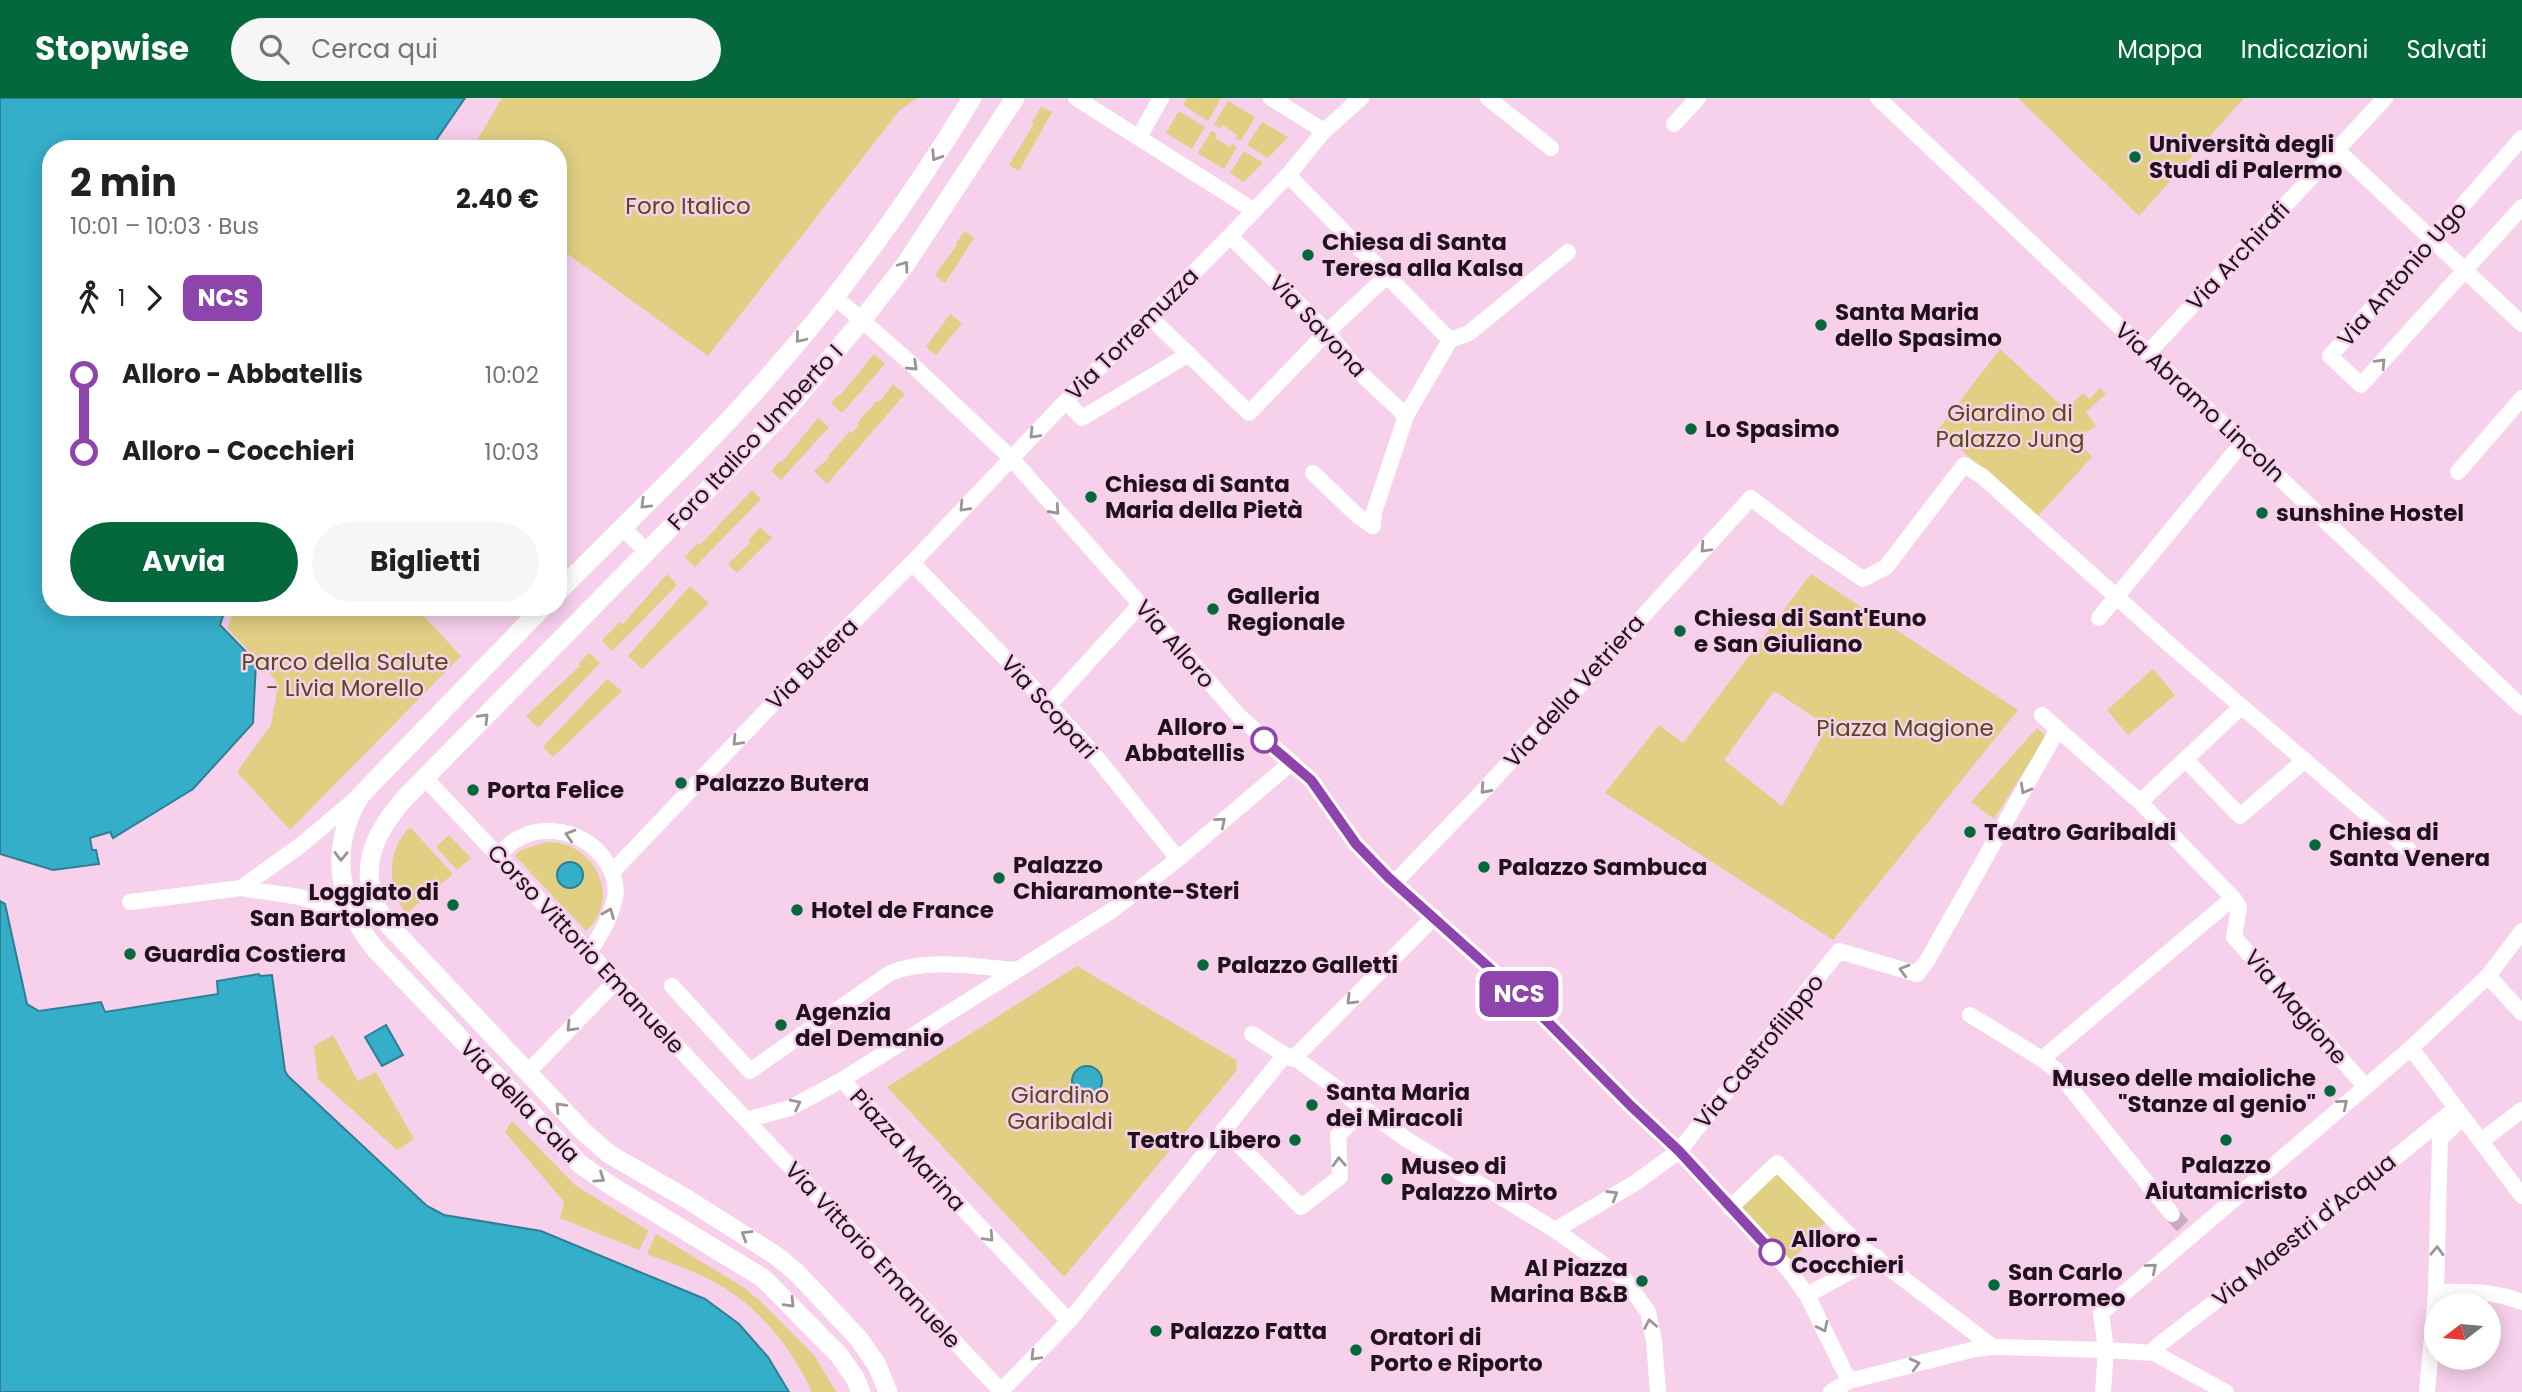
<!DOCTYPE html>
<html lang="it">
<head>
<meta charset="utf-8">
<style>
	body { margin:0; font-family:Poppins,sans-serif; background:#f6f6f6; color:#202124; height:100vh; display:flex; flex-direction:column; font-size:26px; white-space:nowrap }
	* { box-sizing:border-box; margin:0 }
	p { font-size:23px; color:#757577 }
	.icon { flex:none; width:38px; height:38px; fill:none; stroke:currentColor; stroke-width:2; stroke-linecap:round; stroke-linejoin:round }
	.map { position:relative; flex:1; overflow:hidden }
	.drawer { position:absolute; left:42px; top:42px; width:525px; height:476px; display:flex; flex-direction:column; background:#fff; border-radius:28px; box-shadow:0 4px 18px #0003 }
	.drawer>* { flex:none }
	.badge { padding:0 14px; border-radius:10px; font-size:24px; line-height:46px }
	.needle { width:46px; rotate:254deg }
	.controls { position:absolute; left:2424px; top:1195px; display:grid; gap:14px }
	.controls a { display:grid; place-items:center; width:77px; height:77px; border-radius:50%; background:#fff; box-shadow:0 4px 18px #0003; font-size:35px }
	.map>.badge { position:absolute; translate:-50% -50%; box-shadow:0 0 0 4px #fff }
	.legs { display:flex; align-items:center; gap:10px; height:77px; padding:0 28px; font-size:23px }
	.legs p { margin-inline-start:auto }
	.overview { display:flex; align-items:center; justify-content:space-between; height:119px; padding:0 28px }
	h1 { font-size:38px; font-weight:700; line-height:52px }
	.action { display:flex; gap:14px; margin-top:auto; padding:14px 28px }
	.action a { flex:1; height:80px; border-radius:42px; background:#05683d; color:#fff; font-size:28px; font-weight:700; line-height:80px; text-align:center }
	.action a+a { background:#f6f6f6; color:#202124 }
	ul { padding:0 28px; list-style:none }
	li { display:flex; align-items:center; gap:24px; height:77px; font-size:26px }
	li i { display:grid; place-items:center; width:10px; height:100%; margin:0 9px; background:currentColor }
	li i::after { content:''; width:18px; height:18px; margin:-9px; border:5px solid; border-radius:50%; background:#fff }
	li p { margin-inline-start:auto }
	li:first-child i { background:linear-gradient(#0000 50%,currentColor 0) }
	li:last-child i { background:linear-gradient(currentColor 50%,#0000 0) }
	header { display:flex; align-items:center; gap:42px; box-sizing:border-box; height:98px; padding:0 35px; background:#05683d; color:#fff }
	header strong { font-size:33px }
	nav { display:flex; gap:38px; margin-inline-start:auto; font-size:24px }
	.search { width:490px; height:63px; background:#f6f6f6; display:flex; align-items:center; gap:18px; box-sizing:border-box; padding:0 24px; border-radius:38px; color:#757577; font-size:26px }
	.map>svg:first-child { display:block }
</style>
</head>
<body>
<header>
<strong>Stopwise</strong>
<div class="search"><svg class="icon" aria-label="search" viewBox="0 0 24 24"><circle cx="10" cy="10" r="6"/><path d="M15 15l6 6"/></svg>Cerca qui</div>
<nav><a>Mappa</a><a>Indicazioni</a><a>Salvati</a></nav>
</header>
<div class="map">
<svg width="2522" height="1294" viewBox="0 0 2522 1294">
	<rect width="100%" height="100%" fill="#f7d0ec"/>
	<!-- green -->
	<path fill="#e1cf83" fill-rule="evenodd" d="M 502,0 L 917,0 L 899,13 L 708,258 L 558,149 L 558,51 L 472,51 Z
		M 1187,0 L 1221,0 L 1208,23 L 1183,7 Z
		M 2018,0 L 2244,0 L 2139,118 Z
		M 1228,3 L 1255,19 L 1241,43 L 1235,40 L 1237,37 L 1223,27 L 1220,30 L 1214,27 Z
		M 1041,9 L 1052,14 L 1019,73 L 1009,67 L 1034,26 L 1032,24 Z
		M 1179,13 L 1205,29 L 1192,51 L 1166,35 Z
		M 1262,24 L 1288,39 L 1268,60 L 1247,47 Z
		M 1211,33 L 1217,36 L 1215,40 L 1230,49 L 1232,46 L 1237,49 L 1224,71 L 1198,55 Z
		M 1244,53 L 1263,65 L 1244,84 L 1230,75 Z
		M 965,133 L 974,140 L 945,185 L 935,177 L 957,147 L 956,145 Z
		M 950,216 L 962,225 L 936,257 L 926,249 Z
		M 2000,251 L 2066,312 L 2083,295 L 2090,301 L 2100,290 L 2106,296 L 2086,314 L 2096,328 L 2076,341 L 2092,359 L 2038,418 L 1938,332 Z
		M 874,256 L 885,266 L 842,315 L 831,305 L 838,297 L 840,298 Z
		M 893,286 L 905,296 L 827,386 L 814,373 L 829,360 L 828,358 L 850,333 L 852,335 L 859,327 L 857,325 L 877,303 L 879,304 Z
		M 818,320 L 829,329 L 781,382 L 771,373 L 780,363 L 782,364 Z
		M 752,392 L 761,401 L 695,469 L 685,459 L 698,445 L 700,447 Z
		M 760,429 L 772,440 L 737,475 L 728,466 L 750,445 L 748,443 Z
		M 667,476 L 677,487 L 612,553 L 602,542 L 620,524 L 623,526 Z
		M 1811,476 L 2018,612 L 1833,842 L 1605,695 L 1659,627 L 1683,645 ZM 1774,593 L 1828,628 L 1782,708 L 1724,662 Z
		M 690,488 L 709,505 L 642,571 L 628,558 Z
		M 236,509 L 415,509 L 461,558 L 290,732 L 237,674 L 271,627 L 277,593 L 276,583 L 266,571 L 227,530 Z
		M 589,555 L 600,565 L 538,630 L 526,618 L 580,568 L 578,566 Z
		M 2153,571 L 2175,597 L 2128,637 L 2107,612 Z
		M 607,581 L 622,593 L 553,659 L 543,649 Z
		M 2037,630 L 2046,638 L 1994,721 L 1971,704 Z
		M 410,729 L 453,776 L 406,816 C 387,789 386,753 410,729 Z
		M 449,737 L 471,760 L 457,772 L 436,749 Z
		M 547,744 C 594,743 623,800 586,833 L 515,758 L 521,752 Z
		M 1077,868 L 1236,962 L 1237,972 L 1064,1179 L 887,989 Z
		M 333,937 L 358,983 L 376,974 L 414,1041 L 397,1052 L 318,981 L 314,948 Z
		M 512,1023 L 576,1088 L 649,1133 L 639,1152 L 560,1120 L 564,1104 L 505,1034 Z
		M 1777,1067 L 1830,1122 L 1815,1132 L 1817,1135 L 1791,1163 L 1735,1107 Z
		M 656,1136 L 743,1189 L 760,1203 L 814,1257 L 836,1294 L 812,1294 C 791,1248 757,1206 712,1183 C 692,1172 668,1164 647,1156 Z"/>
	<!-- water -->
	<path fill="#35aeca" stroke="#2e7f96" stroke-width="2" d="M 0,0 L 465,0 L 430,51 L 51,51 L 51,509 L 226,509 L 220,527 L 256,564 L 253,625 L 193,691 L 113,740 L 110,734 L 90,740 L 92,752 L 96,752 L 99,766 L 53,772 L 0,756 Z
		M557 777a13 13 0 1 1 26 0a13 13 0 1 1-26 0Z
		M 0,803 L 5,806 L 27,906 L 39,913 L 101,904 L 105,914 L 218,896 L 217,883 L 259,876 L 260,878 L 272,877 L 285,973 L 288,978 L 427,1108 L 444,1117 L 541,1133 L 705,1201 L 739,1226 L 768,1259 L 789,1294 L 0,1294 Z
		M 386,927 L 403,957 L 382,968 L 365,939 Z
		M1072 983a15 15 0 1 1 30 0a15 15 0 1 1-30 0Z"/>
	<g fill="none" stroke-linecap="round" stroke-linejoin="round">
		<!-- minor-tunnel -->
		<path stroke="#ccaac2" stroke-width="16" stroke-dasharray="16 8" stroke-linecap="butt" d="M 2172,1116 L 2183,1128"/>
		<!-- minor -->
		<path stroke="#fff" stroke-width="16" d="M 1076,0 L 1253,112
			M 1271,0 L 1324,33
			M 1488,0 L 1551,50
			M 1878,0 L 2522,609
			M 1674,26 L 1698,0
			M 1139,39 L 1161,0
			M 2522,40 L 2330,258 L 2361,287 L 2522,109
			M 2337,52 L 2522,226
			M 1288,77 L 1450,242
			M 1230,138 L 1327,234 L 1356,271 L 1406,318
			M 835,199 L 905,260 L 1011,360 L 1239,618 L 1311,682 L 1356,746 L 1389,780 L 1533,909 L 1631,1008 L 1679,1053 L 1788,1171 L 1807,1197 L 1849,1283
			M 1150,219 L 1249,315 L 1327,234 L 1387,178
			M 1450,242 L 1469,235 L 1568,154
			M 2148,255 L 2385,0
			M 1066,303 L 1082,320 L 1189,256
			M 2458,374 L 2522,300
			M 1313,375 L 1358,418 L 1373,428 L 1374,414 L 1406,318 L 1450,242
			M 622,429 L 647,454
			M 912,465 L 1007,562 L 1093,655 L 1178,761
			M 2099,520 L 2243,344
			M 1048,608 L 1140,507
			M 2042,617 L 2140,704 L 2233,800 L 2239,809 L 2234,839 L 2365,988
			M 2186,662 L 2240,718 L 2305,662
			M 425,680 L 1001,1293
			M 2140,704 L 2241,609
			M 498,758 C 503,753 508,747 514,743 C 544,724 582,733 603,759 C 612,771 618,784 615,800 C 611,818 600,839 589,854
			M 613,773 L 809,568 L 912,465 L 1066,303 L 1230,138 L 1288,77 L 1324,33 L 1361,0
			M 1395,784 L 1484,692 L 1751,400 L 1806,442 L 1863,481 L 1886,469 L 1964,367 L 1982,378 L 2178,554 L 2409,752
			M 241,790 L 301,747 L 358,699
			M 130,804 L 241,790 L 300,799 L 333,811 L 356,825
			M 2488,878 L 2522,915
			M 672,888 L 750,973 L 890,875 C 929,859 976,869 1017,872
			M 1970,917 L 2042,961 L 2056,972 L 2172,1116
			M 1252,936 L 1285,957 L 1298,962 L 1406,1041 L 1555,1132 L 1625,1182 L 1648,1214 L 1654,1243 L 1658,1294
			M 2411,950 L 2522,1098
			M 1293,961 L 1434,819
			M 2042,961 L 2233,800
			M 527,975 L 616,883
			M 842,982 L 1069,1223
			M 746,1022 L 790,1010 L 842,982 L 1111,813 L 1178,761 L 1291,665
			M 1224,1032 L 1301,1109 L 1340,1079 L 1338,1037 L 1363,1012
			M 2481,1043 L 2522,1012
			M 1730,1110 L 1777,1065 L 1859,1147 L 1993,1249
			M 1555,1132 L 1635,1085 L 1679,1053 L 1839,853 L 1917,876 L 1927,863 L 2058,631
			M 2436,1194 C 2465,1193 2495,1193 2522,1204
			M 1807,1197 L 1877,1159
			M 2154,1255 L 2156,1249 L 2286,1149 L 2456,1010
			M 1000,1294 L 1069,1223 L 1285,957
			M 1831,1294 L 1849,1283 L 1975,1251 L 1993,1249 L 2106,1252 L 2154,1255 L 2226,1294
			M 2103,1294 L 2106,1252 L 2101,1215 L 2411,950 L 2488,878 L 2522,833
			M 2427,1294 L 2436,1194 L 2440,1041 L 2463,1019"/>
		<!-- major -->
		<path stroke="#fff" stroke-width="19" d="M 558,494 C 629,422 703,353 769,278 C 845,191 913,98 972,0
			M 543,509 L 360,698 C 328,751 338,807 377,853 L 580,1066 L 610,1087 L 763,1180 L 839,1257 L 855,1280 L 861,1294
			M 888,1294 L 877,1267 L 859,1241 L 797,1175 L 778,1159 L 687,1101 L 609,1056 L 583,1033 L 384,822 C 355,776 372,737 405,700 L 790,308 L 862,222 L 905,167 L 1015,0"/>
	</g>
	<!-- one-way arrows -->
	<defs><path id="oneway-chevron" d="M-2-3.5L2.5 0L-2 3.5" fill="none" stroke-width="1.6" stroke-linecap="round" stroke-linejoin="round" transform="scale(1.75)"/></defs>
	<g stroke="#9a9499">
		<use href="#oneway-chevron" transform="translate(936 58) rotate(123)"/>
		<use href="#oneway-chevron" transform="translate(904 168) rotate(-54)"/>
		<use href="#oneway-chevron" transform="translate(800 240) rotate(130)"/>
		<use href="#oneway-chevron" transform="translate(2381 265) rotate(-47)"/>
		<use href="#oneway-chevron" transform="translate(913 268) rotate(43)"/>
		<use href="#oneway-chevron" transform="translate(1034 336) rotate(134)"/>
		<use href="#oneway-chevron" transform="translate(645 406) rotate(135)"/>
		<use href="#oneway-chevron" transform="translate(964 409) rotate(133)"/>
		<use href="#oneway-chevron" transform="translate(1055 412) rotate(48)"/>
		<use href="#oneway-chevron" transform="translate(1705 450) rotate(133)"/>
		<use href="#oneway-chevron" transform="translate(484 620) rotate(-46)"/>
		<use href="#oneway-chevron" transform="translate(737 643) rotate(134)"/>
		<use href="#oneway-chevron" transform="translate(1485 691) rotate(132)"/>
		<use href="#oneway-chevron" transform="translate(2025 691) rotate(119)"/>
		<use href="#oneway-chevron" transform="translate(1221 724) rotate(-40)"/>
		<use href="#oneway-chevron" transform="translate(570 737) rotate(-164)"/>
		<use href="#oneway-chevron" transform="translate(341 758) rotate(91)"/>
		<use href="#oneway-chevron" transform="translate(609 815) rotate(-68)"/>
		<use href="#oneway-chevron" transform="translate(1904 872) rotate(-164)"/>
		<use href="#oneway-chevron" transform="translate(1351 902) rotate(135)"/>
		<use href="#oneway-chevron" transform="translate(571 929) rotate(134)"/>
		<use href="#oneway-chevron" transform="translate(796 1006) rotate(-26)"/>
		<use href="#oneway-chevron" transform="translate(2343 1006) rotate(-40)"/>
		<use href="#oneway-chevron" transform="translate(560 1009) rotate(-133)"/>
		<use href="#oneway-chevron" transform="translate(1339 1064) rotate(-93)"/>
		<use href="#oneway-chevron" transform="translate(600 1080) rotate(34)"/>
		<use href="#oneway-chevron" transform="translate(1613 1097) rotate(-31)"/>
		<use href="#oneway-chevron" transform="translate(746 1137) rotate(-148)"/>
		<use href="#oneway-chevron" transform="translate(989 1139) rotate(47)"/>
		<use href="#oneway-chevron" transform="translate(2437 1153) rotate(-88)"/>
		<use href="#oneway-chevron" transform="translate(2152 1170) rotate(-41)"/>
		<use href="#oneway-chevron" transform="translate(790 1205) rotate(46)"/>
		<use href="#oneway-chevron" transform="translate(1650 1226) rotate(-101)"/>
		<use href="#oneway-chevron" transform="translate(1823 1229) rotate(64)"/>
		<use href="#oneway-chevron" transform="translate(1035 1258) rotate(134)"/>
		<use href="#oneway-chevron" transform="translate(1915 1266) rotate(-14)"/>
	</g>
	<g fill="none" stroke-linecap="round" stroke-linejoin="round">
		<defs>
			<path id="line-1" d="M 1264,642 L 1311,682 L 1356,746 L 1389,780 L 1533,909 L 1631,1008 L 1679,1053 L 1772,1154"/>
		</defs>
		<!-- line-1 casing -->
		<use href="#line-1" stroke="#fff" stroke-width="16"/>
		<!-- line-1 -->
		<use href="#line-1" stroke="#8e44ad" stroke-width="10"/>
	</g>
	<!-- markers -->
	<g fill="#05683d" stroke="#f7d0ec" stroke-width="2.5">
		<circle cx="2135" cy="59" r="7"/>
		<circle cx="1308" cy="157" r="7"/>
		<circle cx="1821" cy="227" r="7"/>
		<circle cx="1691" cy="331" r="7"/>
		<circle cx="1091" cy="399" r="7"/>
		<circle cx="2262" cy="415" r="7"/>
		<circle cx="1213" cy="511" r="7"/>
		<circle cx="1680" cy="533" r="7"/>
		<circle cx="681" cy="685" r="7"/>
		<circle cx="473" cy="692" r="7"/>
		<circle cx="1970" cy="734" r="7"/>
		<circle cx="2315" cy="747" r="7"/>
		<circle cx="1484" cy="769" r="7"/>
		<circle cx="999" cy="780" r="7"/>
		<circle cx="453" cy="807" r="7"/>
		<circle cx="797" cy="812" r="7"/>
		<circle cx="130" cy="856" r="7"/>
		<circle cx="1203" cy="867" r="7"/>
		<circle cx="781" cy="927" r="7"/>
		<circle cx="2330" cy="993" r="7"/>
		<circle cx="1312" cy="1007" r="7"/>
		<circle cx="1295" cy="1042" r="7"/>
		<circle cx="2226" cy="1042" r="7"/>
		<circle cx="1387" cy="1081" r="7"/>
		<circle cx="1642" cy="1183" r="7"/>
		<circle cx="1994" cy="1187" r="7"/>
		<circle cx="1156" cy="1233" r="7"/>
		<circle cx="1356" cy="1252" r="7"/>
	</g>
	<g fill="#fff" stroke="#8e44ad" stroke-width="3.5">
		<circle cx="1264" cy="642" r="12"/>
		<circle cx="1772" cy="1154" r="12"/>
	</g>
	<g text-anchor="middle" stroke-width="5" stroke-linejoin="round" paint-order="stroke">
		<!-- poi labels -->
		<g font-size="23" font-weight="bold" fill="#1f121c" stroke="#f7d0ec" text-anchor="start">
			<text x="2149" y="54">Università degli<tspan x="2149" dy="26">Studi di Palermo</tspan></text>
			<text x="1322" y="152">Chiesa di Santa<tspan x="1322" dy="26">Teresa alla Kalsa</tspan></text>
			<text x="1835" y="222">Santa Maria<tspan x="1835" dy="26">dello Spasimo</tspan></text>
			<text x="1705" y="339">Lo Spasimo</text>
			<text x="1105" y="394">Chiesa di Santa<tspan x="1105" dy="26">Maria della Pietà</tspan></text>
			<text x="2276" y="423">sunshine Hostel</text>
			<text x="1227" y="506">Galleria<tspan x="1227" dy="26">Regionale</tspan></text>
			<text x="1694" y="528">Chiesa di Sant'Euno<tspan x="1694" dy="26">e San Giuliano</tspan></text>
			<text x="695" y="693">Palazzo Butera</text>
			<text x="487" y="700">Porta Felice</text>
			<text x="1984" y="742">Teatro Garibaldi</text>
			<text x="2329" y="742">Chiesa di<tspan x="2329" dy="26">Santa Venera</tspan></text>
			<text x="1013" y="775">Palazzo<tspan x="1013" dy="26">Chiaramonte-Steri</tspan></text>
			<text x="1498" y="777">Palazzo Sambuca</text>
			<text x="439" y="802" text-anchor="end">Loggiato di<tspan x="439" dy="26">San Bartolomeo</tspan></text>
			<text x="811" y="820">Hotel de France</text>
			<text x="144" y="864">Guardia Costiera</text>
			<text x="1217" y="875">Palazzo Galletti</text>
			<text x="795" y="922">Agenzia<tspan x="795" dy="26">del Demanio</tspan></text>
			<text x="2316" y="988" text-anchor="end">Museo delle maioliche<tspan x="2316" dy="26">"Stanze al genio"</tspan></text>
			<text x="1326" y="1002">Santa Maria<tspan x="1326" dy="26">dei Miracoli</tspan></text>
			<text x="1281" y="1050" text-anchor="end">Teatro Libero</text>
			<text x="2226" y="1075" text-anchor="middle">Palazzo<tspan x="2226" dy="26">Aiutamicristo</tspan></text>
			<text x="1401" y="1076">Museo di<tspan x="1401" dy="26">Palazzo Mirto</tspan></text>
			<text x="1628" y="1178" text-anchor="end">Al Piazza<tspan x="1628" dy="26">Marina B&amp;B</tspan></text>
			<text x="2008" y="1182">San Carlo<tspan x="2008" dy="26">Borromeo</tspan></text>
			<text x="1170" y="1241">Palazzo Fatta</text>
			<text x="1370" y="1247">Oratori di<tspan x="1370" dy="26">Porto e Riporto</tspan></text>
		</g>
		<!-- park labels -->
		<g font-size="23" fill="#564b1b" stroke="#f7d0ec">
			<text x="688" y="116">Foro Italico</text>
			<text x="2010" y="323">Giardino di<tspan x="2010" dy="26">Palazzo Jung</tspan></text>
			<text x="345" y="572">Parco della Salute<tspan x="345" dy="26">- Livia Morello</tspan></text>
			<text x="1905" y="638">Piazza Magione</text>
			<text x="1060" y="1005">Giardino<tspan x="1060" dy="26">Garibaldi</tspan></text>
		</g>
		<!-- street labels -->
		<g font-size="23" fill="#1f121c" stroke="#f7d0ec">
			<text transform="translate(2238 158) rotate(-47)" y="8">Via Archirafi</text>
			<text transform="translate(2402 176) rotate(-49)" y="8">Via Antonio Ugo</text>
			<text transform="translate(1318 228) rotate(47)" y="8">Via Savona</text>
			<text transform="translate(1132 236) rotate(-45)" y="8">Via Torremuzza</text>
			<text transform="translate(2200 304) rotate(43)" y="8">Via Abramo Lincoln</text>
			<text transform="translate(755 339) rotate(-47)" y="8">Foro Italico Umberto I</text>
			<text transform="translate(1175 546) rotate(49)" y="8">Via Alloro</text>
			<text transform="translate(812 566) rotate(-45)" y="8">Via Butera</text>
			<text transform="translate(1574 593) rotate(-48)" y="8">Via della Vetriera</text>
			<text transform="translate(1049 609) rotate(48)" y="8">Via Scopari</text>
			<text transform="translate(586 851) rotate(47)" y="8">Corso Vittorio Emanuele</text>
			<text transform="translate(2296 909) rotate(49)" y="8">Via Magione</text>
			<text transform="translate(1759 953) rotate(-51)" y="8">Via Castrofilippo</text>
			<text transform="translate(520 1003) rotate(46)" y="8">Via della Cala</text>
			<text transform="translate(908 1052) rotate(47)" y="8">Piazza Marina</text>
			<text transform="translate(2304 1132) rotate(-39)" y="8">Via Maestri d'Acqua</text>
			<text transform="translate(873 1157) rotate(47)" y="8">Via Vittorio Emanuele</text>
		</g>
		<!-- stop labels -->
		<g font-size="23" font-weight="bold" fill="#1f121c" stroke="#f7d0ec" text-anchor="end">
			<text x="1245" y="637">Alloro -<tspan x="1245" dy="26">Abbatellis</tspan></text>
			<text x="1791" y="1149" text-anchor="start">Alloro -<tspan x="1791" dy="26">Cocchieri</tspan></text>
		</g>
	</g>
</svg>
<div class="controls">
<a><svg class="needle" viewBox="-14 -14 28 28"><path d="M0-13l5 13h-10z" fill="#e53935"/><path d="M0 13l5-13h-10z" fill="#757577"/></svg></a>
</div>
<b class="badge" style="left:1519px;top:896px;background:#8e44ad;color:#fff">NCS</b>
<section class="drawer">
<div class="overview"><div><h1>2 min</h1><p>10:01 – 10:03 · Bus</p></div><b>2.40 €</b></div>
<div class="legs"><svg class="icon" aria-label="walk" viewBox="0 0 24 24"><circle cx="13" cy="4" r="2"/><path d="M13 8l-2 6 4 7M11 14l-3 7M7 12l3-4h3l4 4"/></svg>1<svg class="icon" aria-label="forward" viewBox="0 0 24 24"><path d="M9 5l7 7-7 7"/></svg><b class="badge" style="background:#8e44ad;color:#fff">NCS</b></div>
<ul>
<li><i style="color:#8e44ad"></i><b>Alloro - Abbatellis</b><p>10:02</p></li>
<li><i style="color:#8e44ad"></i><b>Alloro - Cocchieri</b><p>10:03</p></li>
</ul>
<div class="action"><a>Avvia</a><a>Biglietti</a></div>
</section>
</div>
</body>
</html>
